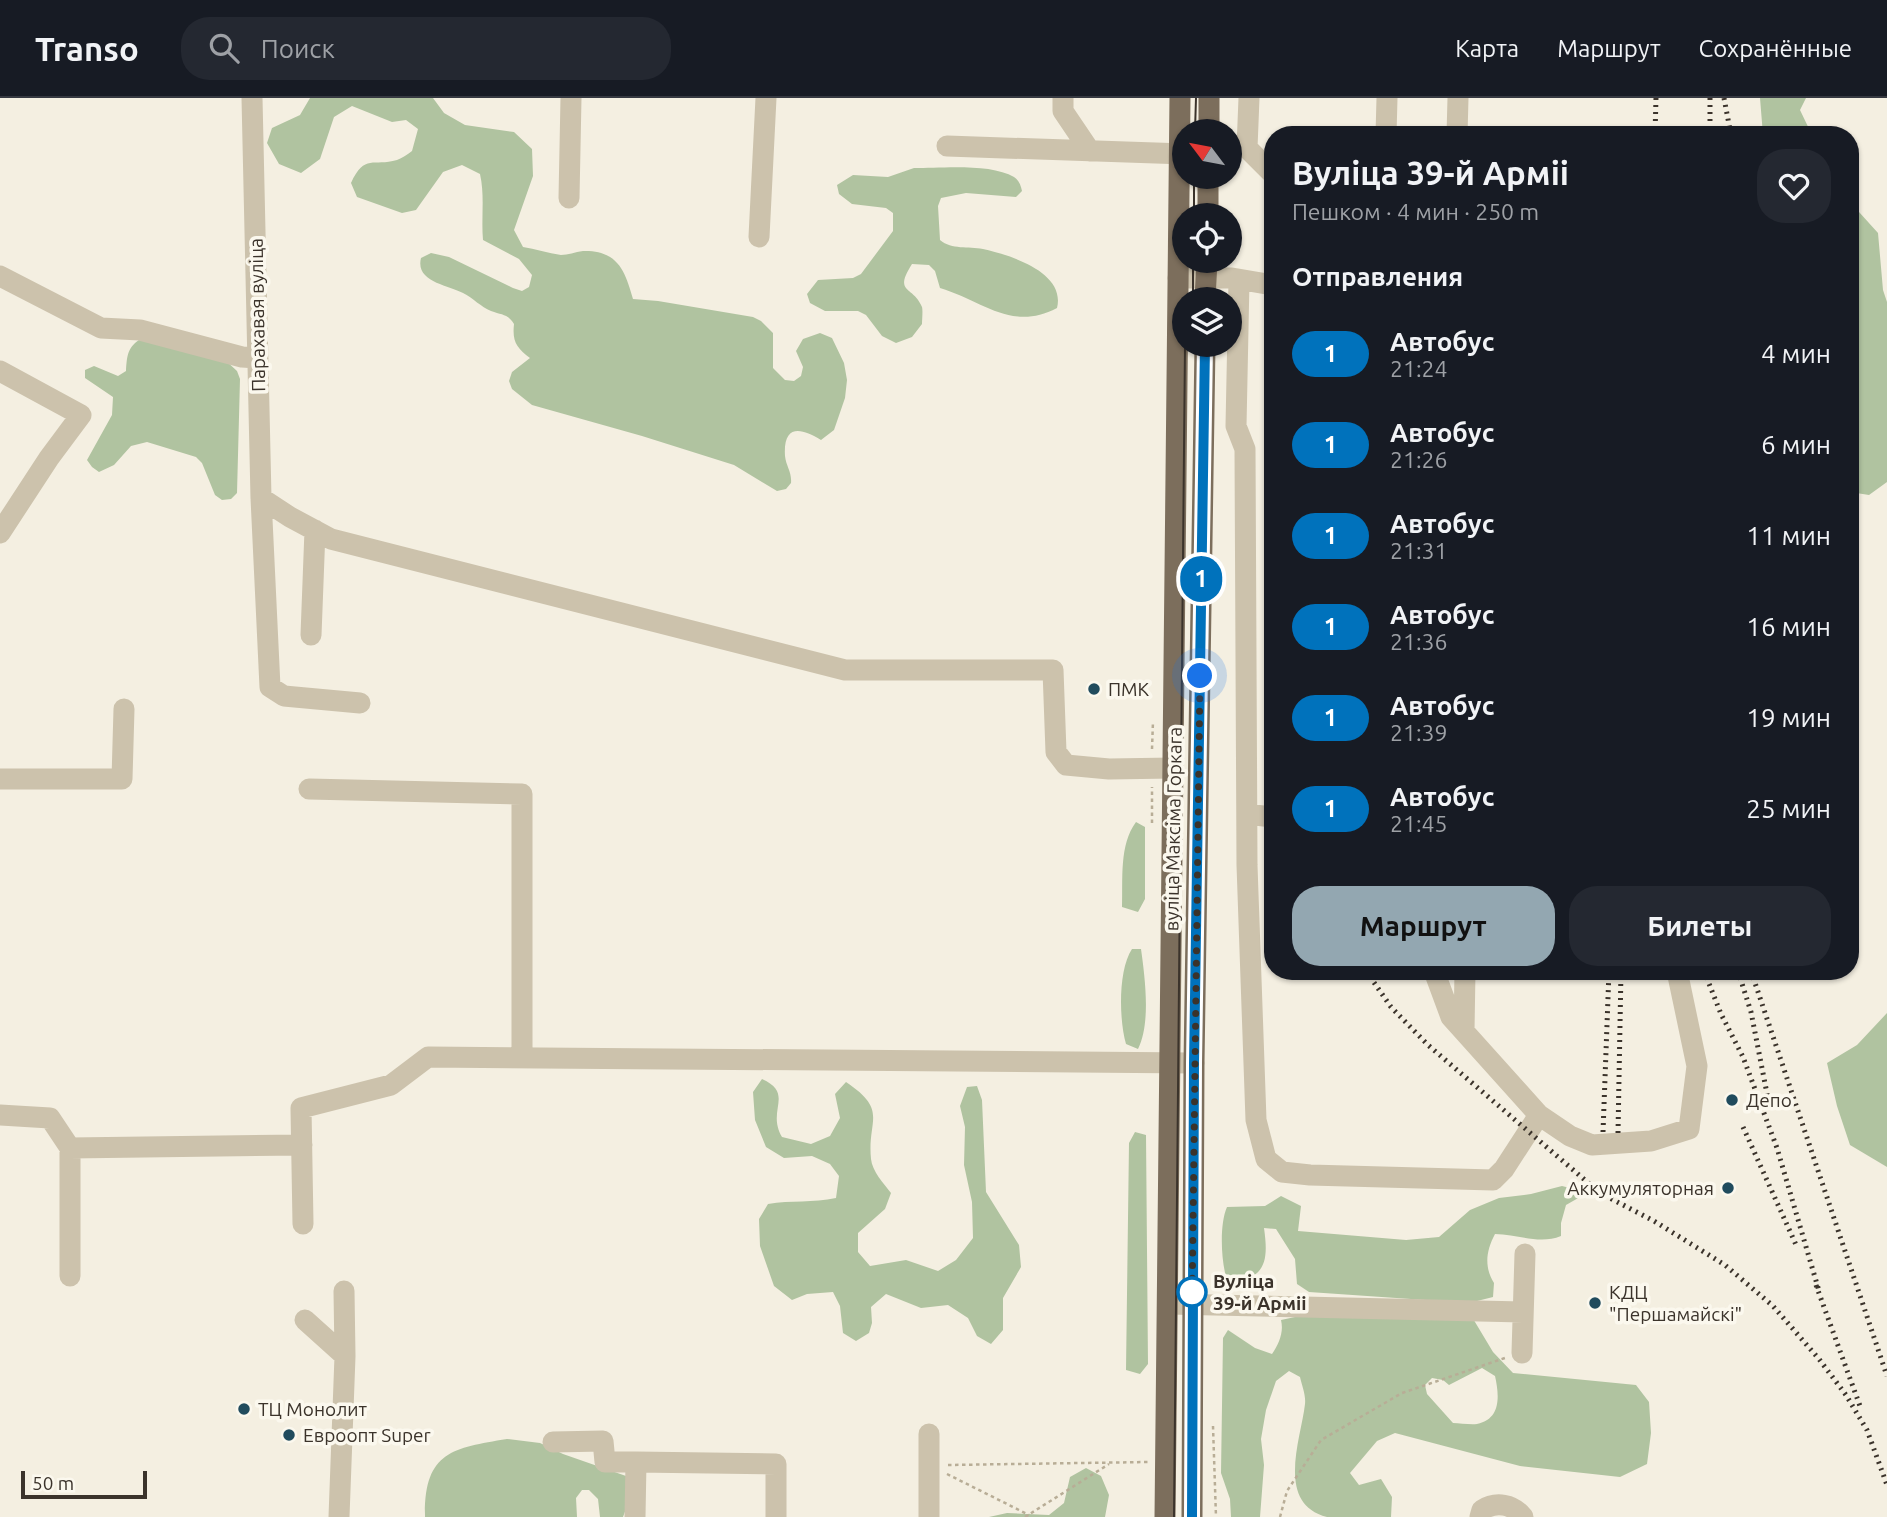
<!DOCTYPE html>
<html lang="ru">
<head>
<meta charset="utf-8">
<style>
	body { margin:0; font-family:Ubuntu,sans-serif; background:#242831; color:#f1f3f6; height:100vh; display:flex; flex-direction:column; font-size:26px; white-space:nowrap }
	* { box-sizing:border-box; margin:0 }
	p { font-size:23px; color:#9ea1a6 }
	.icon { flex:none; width:38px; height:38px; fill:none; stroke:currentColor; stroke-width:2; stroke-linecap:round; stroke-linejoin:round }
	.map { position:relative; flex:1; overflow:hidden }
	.panel { position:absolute; left:1264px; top:28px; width:595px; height:854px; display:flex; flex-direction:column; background:#171b24; border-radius:28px; box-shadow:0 2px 5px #0004 }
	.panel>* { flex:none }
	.badge { padding:0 14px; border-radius:23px; font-size:24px; line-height:46px }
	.needle { width:46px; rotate:302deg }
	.buttons { position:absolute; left:1172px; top:21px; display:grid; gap:14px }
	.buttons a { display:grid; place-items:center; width:70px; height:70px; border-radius:50%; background:#171b24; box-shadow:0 2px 5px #0004; font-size:35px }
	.scale { position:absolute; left:21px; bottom:18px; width:126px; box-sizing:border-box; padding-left:7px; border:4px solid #3b332b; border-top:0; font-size:19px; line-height:24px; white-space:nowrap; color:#3b332b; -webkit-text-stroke:5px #fbf8ee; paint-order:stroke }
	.you { position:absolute; width:35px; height:35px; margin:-18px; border:5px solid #fff; border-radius:50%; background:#1a73e8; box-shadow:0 0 0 10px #1a73e833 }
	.map>.badge { position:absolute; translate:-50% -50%; box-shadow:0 0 0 4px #fff }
	h2 { padding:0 28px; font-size:26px; line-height:63px }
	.round { display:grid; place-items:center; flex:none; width:74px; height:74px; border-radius:28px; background:#242831 }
	.headline { display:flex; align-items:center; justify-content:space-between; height:119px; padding:0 28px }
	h1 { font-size:33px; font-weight:700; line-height:52px }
	.action { display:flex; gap:14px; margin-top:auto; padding:14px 28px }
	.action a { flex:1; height:80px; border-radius:28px; background:#93a7b1; color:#111; font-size:28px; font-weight:700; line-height:80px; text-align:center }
	.action a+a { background:#242831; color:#f1f3f6 }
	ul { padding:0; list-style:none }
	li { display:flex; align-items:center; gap:21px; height:91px; padding:0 28px }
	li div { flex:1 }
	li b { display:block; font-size:26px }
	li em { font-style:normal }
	li .badge { min-width:77px; font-weight:700; text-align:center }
	header { display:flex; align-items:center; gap:42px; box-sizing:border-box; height:98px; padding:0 35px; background:#171b24; border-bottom:2px solid #363941 }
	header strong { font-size:33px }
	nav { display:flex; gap:38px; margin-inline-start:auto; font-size:24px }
	.search { width:490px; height:63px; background:#242831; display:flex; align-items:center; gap:18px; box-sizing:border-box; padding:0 24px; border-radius:28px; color:#9ea1a6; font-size:26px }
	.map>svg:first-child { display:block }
</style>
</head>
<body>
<header>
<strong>Transo</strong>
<div class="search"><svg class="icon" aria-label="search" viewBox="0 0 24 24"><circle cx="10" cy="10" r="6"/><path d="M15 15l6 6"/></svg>Поиск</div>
<nav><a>Карта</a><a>Маршрут</a><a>Сохранённые</a></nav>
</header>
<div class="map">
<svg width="1887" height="1419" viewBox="0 0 1887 1419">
	<rect width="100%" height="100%" fill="#f4efe1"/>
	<!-- green -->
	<path fill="#b0c3a0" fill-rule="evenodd" d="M 310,0 L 433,0 L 444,15 L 465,27 L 514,34 L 532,51 L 533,78 L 514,132 L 523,149 C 535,151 548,155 561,157 C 568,157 575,154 583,153 C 618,152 625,173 633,201 L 658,203 L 753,219 L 761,223 L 773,235 L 773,270 L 785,282 L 794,283 L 801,278 L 803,269 L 796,253 L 803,241 L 820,235 L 832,240 L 844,265 L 847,282 L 845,300 L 834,332 L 821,342 C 800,329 783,327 785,358 C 786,368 792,374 791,385 L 786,391 L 777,393 L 734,367 L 642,338 L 532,307 L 512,291 L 509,283 L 512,274 L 530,260 C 517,250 512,244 514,226 C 508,216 502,217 491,213 C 481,209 473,200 463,195 C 448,187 415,184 421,160 L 431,155 L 449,159 L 513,190 L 522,193 L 529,189 L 532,177 L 519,161 L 483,142 C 481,120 485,98 480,76 L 462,67 L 443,74 L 416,112 L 402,115 L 357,99 L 351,85 C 365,55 373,69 397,62 C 402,60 408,56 412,53 L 418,31 L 406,22 L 392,24 L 352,8 L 334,19 L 320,61 L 301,75 L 279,66 L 267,45 L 272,30 L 300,17 Z
		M 1760,0 L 1806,0 L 1800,12 L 1812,37 L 1763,37 Z
		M 914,70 C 941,70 991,65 1014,79 C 1019,82 1021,88 1022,93 L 1016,99 L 966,95 L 941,100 L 938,108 L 940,142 C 952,152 968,148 983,151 C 1010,157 1066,174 1057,210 C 1012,234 983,203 940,190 L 935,173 L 929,167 L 912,166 C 893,196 913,187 922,209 C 923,213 922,222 922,226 L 912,239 L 896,245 L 882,238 L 866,217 L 858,213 L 825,213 L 810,205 L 807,196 L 818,182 L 853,180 L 861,176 L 893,133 L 893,115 L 886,110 L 852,106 L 839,96 L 837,87 L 853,77 L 888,79 Z
		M 1850,104 L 1878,135 L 1883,192 L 1887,204 L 1887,384 L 1869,397 L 1850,394 Z
		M 139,242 L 224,261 L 237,273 L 240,281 L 237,395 L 231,401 L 222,402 L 215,397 L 202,365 L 196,359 L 147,344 L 131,348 L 114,367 L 99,374 L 92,369 L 87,362 L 112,317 L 113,299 L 85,280 L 85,272 L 94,268 L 118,278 L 126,273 C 127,259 127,250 139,242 Z
		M 1136,724 L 1145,729 L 1145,801 L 1138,814 L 1122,809 C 1123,781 1119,747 1136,724 Z
		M 1132,851 L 1141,851 C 1145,880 1151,925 1138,951 L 1126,946 C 1119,922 1118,872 1132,851 Z
		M 1887,915 L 1887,1069 L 1850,1047 L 1837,1008 L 1827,965 L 1857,947 Z
		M 762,981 C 795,996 766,1012 782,1039 L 811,1046 L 830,1038 L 840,1020 L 835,996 L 846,984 C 889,1013 867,1021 871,1061 C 872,1073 884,1086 891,1095 L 885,1111 L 858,1135 L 858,1154 L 870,1168 L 906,1162 L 938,1173 L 956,1162 L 973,1140 L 972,1104 L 964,1067 L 965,1029 L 960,1008 L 967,989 L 977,988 L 982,1002 L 986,1094 L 1019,1147 L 1021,1169 L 1003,1200 L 1003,1232 L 991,1246 L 977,1238 L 968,1220 L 948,1207 L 921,1210 L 886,1196 L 871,1209 L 872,1225 L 869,1235 L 856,1243 L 843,1235 L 840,1208 L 833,1194 L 807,1196 L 792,1202 L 774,1188 L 760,1148 L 759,1121 L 768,1106 C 791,1102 813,1105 836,1100 L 839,1078 L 830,1066 L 812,1058 L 784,1060 L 766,1049 L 755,1022 L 753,994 Z
		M 1135,1034 L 1146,1037 L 1148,1266 L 1140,1276 L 1126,1272 L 1129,1045 Z
		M 1562,1088 L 1578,1092 L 1580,1099 L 1566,1107 L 1561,1125 L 1561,1138 C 1539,1147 1518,1136 1495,1136 C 1486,1153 1484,1169 1494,1185 L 1493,1199 L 1469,1205 L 1309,1194 L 1297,1186 L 1295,1161 L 1276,1131 L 1264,1130 C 1269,1165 1265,1181 1228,1185 C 1221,1167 1219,1127 1227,1109 L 1265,1108 L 1281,1098 L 1301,1108 L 1298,1133 L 1406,1142 L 1439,1139 L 1470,1112 L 1499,1100 L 1531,1096 Z
		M 1295,1219 L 1472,1219 L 1493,1254 L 1513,1275 L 1636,1287 L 1649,1304 L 1651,1335 L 1647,1366 L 1620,1379 L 1520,1368 L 1395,1335 L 1377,1343 L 1350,1375 L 1359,1387 L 1381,1381 L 1392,1399 L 1391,1419 C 1372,1419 1345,1419 1327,1419 C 1275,1406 1301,1341 1305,1306 C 1306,1297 1302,1288 1300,1279 L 1289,1273 L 1276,1283 L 1266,1312 L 1261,1341 L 1264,1367 L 1260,1419 L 1231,1419 L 1230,1401 L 1221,1375 L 1223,1240 L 1228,1232 L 1255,1250 L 1272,1256 C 1279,1246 1284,1234 1281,1222 ZM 1482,1270 L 1495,1278 C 1499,1296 1502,1321 1477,1326 C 1470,1327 1460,1325 1453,1325 L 1427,1296 L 1425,1287 L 1432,1280 L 1443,1282 L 1449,1287 Z
		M 507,1341 L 540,1345 L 563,1356 L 626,1378 L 631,1397 L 623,1419 L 600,1419 L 598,1401 L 589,1392 L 582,1392 L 576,1400 L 577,1419 L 425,1419 C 424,1354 452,1350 507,1341 Z
		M 1086,1370 L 1101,1378 L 1109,1397 L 1105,1419 L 989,1419 L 1007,1415 L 1049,1417 L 1064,1405 L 1070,1379 Z"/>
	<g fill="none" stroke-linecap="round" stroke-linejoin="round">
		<!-- path -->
		<path stroke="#b8ad96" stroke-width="2.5" stroke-dasharray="3.5 3.5" stroke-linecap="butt" d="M 1152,651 L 1153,623
			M 1152,725 L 1152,689
			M 1213,1328 L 1216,1419
			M 948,1367 L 1148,1364
			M 947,1376 L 1029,1417
			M 1025,1419 L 1109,1366
			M 1280,1419 L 1287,1393 L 1321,1342 L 1402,1295 L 1505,1260"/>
		<!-- minor -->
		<path stroke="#ccc2ac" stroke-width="21" d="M 252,0 L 261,400 L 270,589 L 284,598 L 360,605
			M 1063,0 L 1063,13 L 1090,53
			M 1249,0 L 1247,50 L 1272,75
			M 1386,37 L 1387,0
			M 1457,37 L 1458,0
			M 947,48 L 1185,56
			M 569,100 L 571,0
			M 759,139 L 766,0
			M 0,178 L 101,230 L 140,232 L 242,259 L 258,260
			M 1178,180 L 1232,180 L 1272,187
			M 1239,182 L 1236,328 L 1245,351 L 1247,767 L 1256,1022 L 1266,1061 L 1282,1074 L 1310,1077 L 1493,1082 L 1504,1071 L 1539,1017
			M 0,273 L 81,317 L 49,360 L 0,435
			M 261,400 L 290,419 L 331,441 L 845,572 L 1053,572 L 1056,654 L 1066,667 L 1109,671 L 1173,670
			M 311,537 L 315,432
			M 0,681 L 122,681 L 124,611
			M 309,691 L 522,696 L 522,960
			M 1247,716 L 1272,719
			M 1434,873 L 1451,919 L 1539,1017 L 1570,1038 L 1592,1047 L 1651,1043 L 1689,1031 L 1697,968 L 1677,873
			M 1464,933 L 1465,873
			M 0,1017 L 50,1020 L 70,1050
			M 303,1126 L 301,1010 L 391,987 L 428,959 L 1194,965
			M 70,1178 L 70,1050 L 302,1047
			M 344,1193 L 345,1258
			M 1168,1206 L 1523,1214
			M 305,1222 L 345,1258 L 339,1419
			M 1522,1255 L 1525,1156
			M 929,1336 L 929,1419
			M 553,1344 L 603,1343 L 605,1364 L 636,1364 L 635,1419
			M 636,1364 L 776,1366 L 776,1419
			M 1480,1419 L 1482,1412 C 1496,1403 1513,1406 1523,1419"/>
		<!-- major -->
		<path stroke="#7c6e5c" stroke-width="21" d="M 1209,33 L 1209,0
			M 1208,117 L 1208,79
			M 1205,201 L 1207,163
			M 1165,1419 L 1180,0
			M 1192,1419 L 1194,965 L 1205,247"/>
		<!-- tram -->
		<path stroke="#3b332b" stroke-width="2" d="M 1195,33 L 1196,0
			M 1194,117 L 1194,79
			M 1193,201 L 1193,163
			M 1174,1419 L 1185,247"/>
		<!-- rail -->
		<path stroke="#3b332b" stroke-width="5" stroke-dasharray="2 5" stroke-linecap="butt" d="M 1724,0 L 1731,37
			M 1655,37 L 1656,0
			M 1710,37 L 1710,0
			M 1366,873 L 1391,909 L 1428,947 L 1600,1095 L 1654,1123 L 1725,1167 L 1773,1208 L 1819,1261 L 1846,1297 L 1867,1332 L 1887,1387
			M 1704,873 L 1721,916 L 1743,959 L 1777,1050 L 1819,1193
			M 1738,873 L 1751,914 L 1771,1016
			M 1751,873 L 1887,1278
			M 1743,1029 L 1797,1149
			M 1603,1034 L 1609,873
			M 1618,1035 L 1621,873
			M 1816,1187 L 1860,1308"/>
	</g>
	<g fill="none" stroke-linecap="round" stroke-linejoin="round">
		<defs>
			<path id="line" d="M 1192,1419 L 1194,965 L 1205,247"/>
		</defs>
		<!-- line casing -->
		<use href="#line" stroke="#fff" stroke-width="16"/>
		<!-- line -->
		<use href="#line" stroke="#0072bc" stroke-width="10"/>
		<!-- walk -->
		<path stroke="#3b332b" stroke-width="7" stroke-dasharray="0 12.6" d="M 1192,1194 L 1192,1206 L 1200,578"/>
	</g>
	<!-- markers -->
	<g fill="#204b5d" stroke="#fbf8ee" stroke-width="2.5">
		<circle cx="1094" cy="591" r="7"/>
		<circle cx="1732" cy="1002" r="7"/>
		<circle cx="1728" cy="1090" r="7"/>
		<circle cx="1595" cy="1205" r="7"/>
		<circle cx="244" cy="1311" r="7"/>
		<circle cx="289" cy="1337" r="7"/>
	</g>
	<circle fill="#fff" stroke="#0072bc" stroke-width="3.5" cx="1192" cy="1194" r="14"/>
	<g text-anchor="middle" stroke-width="7" stroke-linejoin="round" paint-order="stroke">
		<!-- street labels -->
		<g font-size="19" fill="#3b332b" stroke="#fbf8ee">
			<text transform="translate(257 217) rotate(-91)" y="7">Парахавая вуліца</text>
			<text transform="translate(1173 731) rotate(-89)" y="7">вуліца Максіма Горкага</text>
		</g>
		<!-- poi labels -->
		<g font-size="19" fill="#3b332b" stroke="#fbf8ee" text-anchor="start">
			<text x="1108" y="598">ПМК</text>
			<text x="1746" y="1009">Депо</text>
			<text x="1714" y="1097" text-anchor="end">Аккумуляторная</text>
			<text x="1609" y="1201">КДЦ<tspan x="1609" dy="22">"Першамайскі"</tspan></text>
			<text x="258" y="1318">ТЦ Монолит</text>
			<text x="303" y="1344">Евроопт Super</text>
		</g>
		<!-- stop labels -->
		<g font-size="19" font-weight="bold" fill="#3b332b" stroke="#fbf8ee" text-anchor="start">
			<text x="1213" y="1190">Вуліца<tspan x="1213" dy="22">39-й Арміі</tspan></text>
		</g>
	</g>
</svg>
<div class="buttons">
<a><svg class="needle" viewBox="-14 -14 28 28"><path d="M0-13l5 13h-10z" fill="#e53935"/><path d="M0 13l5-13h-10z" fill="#9ea1a6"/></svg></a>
<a><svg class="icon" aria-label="locate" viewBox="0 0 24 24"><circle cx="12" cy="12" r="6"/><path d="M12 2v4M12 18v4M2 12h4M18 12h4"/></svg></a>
<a><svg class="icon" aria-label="layers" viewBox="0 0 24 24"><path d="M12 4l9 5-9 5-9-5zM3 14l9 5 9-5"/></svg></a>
</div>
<div class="scale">50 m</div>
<div class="you" style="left:1200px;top:578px"></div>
<b class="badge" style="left:1201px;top:481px;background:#0072bc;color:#fff">1</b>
<section class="panel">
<div class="headline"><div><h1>Вуліца 39-й Арміі</h1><p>Пешком · 4 мин · 250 m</p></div><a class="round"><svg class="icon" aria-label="heart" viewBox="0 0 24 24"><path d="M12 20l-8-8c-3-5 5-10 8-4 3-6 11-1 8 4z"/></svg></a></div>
<h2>Отправления</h2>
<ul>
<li><span class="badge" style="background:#0072bc;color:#fff">1</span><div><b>Автобус</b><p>21:24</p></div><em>4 мин</em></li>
<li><span class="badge" style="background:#0072bc;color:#fff">1</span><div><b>Автобус</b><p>21:26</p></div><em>6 мин</em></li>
<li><span class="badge" style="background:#0072bc;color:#fff">1</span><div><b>Автобус</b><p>21:31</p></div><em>11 мин</em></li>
<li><span class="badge" style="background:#0072bc;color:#fff">1</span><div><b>Автобус</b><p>21:36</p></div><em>16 мин</em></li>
<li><span class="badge" style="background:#0072bc;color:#fff">1</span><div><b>Автобус</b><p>21:39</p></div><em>19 мин</em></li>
<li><span class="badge" style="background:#0072bc;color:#fff">1</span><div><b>Автобус</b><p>21:45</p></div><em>25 мин</em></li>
</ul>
<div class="action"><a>Маршрут</a><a>Билеты</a></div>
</section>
</div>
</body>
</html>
